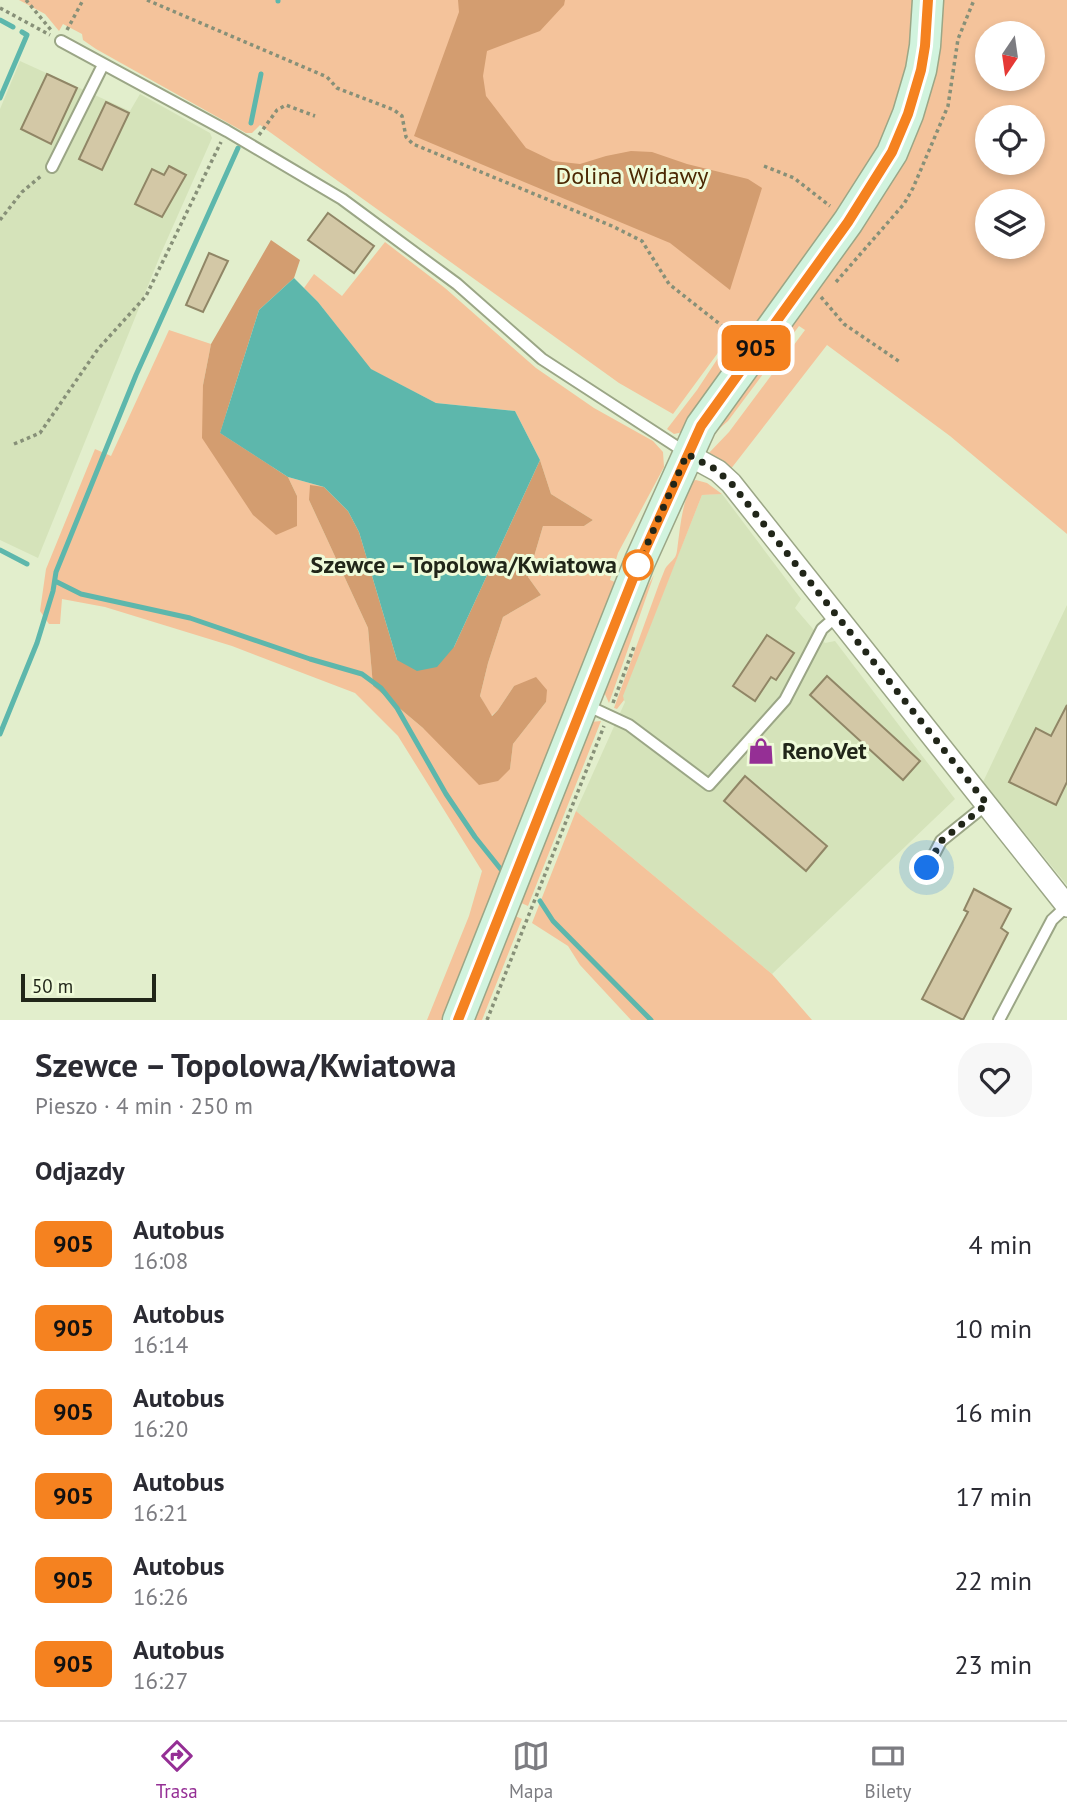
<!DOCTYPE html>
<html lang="pl">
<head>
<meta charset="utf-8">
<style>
	body { margin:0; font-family:"PT Sans",sans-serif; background:#f7f7f7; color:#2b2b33; height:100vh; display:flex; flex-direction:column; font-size:26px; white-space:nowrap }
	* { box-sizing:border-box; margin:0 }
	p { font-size:23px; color:#7c7c81 }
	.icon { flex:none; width:38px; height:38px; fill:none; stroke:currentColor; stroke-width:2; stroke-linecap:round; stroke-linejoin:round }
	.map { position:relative; height:1020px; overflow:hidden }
	.drawer { display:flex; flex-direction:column; background:#fff; flex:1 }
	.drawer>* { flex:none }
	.badge { padding:0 14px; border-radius:10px; font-size:24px; line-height:46px }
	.needle { width:46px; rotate:193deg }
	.fabs { position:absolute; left:975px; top:21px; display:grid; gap:14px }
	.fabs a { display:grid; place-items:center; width:70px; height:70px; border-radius:50%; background:#fff; box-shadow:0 4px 10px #0003; font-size:35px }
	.scale { position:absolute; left:21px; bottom:18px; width:135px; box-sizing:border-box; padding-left:7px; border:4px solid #212619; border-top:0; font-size:19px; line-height:24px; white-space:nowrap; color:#212619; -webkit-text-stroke:5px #effbd9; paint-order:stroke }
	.you { position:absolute; width:35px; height:35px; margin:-18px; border:5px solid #fff; border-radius:50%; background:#1a73e8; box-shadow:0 0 0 10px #1a73e833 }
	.map>.badge { position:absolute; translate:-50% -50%; box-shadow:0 0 0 4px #fff }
	h2 { padding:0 35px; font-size:26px; line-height:63px }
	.round { display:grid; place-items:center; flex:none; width:74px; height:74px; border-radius:28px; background:#f7f7f7 }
	.headline { display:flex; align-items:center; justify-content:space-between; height:119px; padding:0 35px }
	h1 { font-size:33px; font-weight:700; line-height:52px }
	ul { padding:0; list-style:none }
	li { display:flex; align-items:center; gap:21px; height:84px; padding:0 35px }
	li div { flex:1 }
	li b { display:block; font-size:26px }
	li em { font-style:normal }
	li .badge { min-width:77px; font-weight:700; text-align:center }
	.dock { display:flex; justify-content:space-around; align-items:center; height:98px; border-top:2px solid #e1e1e2; background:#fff; font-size:19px; color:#7c7c81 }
	.dock a { display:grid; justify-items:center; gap:4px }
	.dock .current { color:#952f95 }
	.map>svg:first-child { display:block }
</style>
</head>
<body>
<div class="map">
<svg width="1067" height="1020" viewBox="0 0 1067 1020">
	<rect width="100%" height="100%" fill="#e2eecc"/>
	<!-- built -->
	<path fill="#d5e3ba" d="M 20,61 L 130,111 L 140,94 L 210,133 L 212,138 L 162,251 L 38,558 L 0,540 L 0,109 Z
		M 719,494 L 722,494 L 801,599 L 795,608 L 825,643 L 835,641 L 955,799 L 772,974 L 576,811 L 625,702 L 622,696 L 702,495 Z
		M 1067,605 L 1067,885 L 983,782 Z"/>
	<!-- green -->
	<path fill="#f4c39b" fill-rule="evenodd" d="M 19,0 L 1067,0 L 1067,534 L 950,436 L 827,345 L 730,470 L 707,455 L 729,432 L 805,330 L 799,326 L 728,421 L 712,435 L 683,432 L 674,434 L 667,429 L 697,390 L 722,352 L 720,350 L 673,414 L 619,383 L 260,125 L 252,133 L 246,133 L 96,49 L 83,40 L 82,34 L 63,24 L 59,31 L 45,14 ZM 987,33 L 1032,33 L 1032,79 L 987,79 ZM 987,117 L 1032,117 L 1032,163 L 987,163 ZM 987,201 L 1032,201 L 1032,247 L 987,247 Z
		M 385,242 L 445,288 L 536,368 L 594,408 L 653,441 L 663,452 L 664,467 L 618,553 L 610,580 L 615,582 L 608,599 L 605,625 L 449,1020 L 427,1020 L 469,916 L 482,871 L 398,736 L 355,693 L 232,646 L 105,607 L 62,599 L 60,624 L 49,624 L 40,611 L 46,569 L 95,449 L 111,456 L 169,330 L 211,344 L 203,385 L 297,496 L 288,477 L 324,487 L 309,500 L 368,628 L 373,686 L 423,728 L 510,769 L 513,744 L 546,702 L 514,686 L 498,710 L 491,716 L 480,696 L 488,663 L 503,617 L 541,595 L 528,577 L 543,526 L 584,526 L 593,520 L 551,494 L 540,460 L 515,411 L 436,403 L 370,369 L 318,302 L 304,288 L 314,274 L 342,296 Z
		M 696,480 L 707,483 L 722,494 L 702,495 L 623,696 L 624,700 L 617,709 L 614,708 L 659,584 C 661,579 663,574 665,569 C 669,562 676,560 677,551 C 680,528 682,502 693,481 Z
		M 654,575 L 609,703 L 604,692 L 621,634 Z
		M 601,721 L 528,906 L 519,902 L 590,722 Z
		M 576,811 L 772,974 L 812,1020 L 631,1020 L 580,965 L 568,946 L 532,923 Z
		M 513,915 L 522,919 L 482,1020 L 468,1020 Z"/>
	<!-- forest -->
	<path fill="#d39d70" d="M 458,0 L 565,0 L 564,5 L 540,31 L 487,51 L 483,76 L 486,96 L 526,148 L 553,161 L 580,164 L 606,156 L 631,151 L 652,152 L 687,164 L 748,179 L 762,188 L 730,290 L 670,243 L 414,136 L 459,12 Z
		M 271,240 L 300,260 L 294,278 L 259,310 L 220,433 L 288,477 L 297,496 L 297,526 L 276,535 L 253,515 L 202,438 L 203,385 L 211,344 Z
		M 540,460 L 551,494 L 593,520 L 584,526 L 543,526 L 528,577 L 541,595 L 503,617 L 488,663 L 480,696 L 492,716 L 498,710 L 514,686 L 536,677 L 547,690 L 546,702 L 513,744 L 510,769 L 498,781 L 479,785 L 423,728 L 373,686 L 368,628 L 309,500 L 310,485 L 324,487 L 348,511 L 359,532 L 397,660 L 454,647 Z"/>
	<!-- water -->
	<path fill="#5db7ac" d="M 294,278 L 318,302 L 371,369 L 436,403 L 515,411 L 540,460 L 454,647 L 437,667 L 417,671 L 397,660 L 359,532 L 348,511 L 324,487 L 288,477 L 220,433 L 259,310 Z"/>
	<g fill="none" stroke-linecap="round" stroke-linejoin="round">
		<!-- stream -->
		<path stroke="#5db7ac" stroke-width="5" d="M 278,1 L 278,0
			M 0,20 L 13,27
			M 0,98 L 27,35 L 22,32
			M 251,123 L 261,74
			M 0,550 L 27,564
			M 55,581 L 81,594 L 190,618 L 310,659 L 362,674 L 381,688 L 397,708 L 446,794 L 475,837 L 503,872
			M 0,734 L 37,643 L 53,591 L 56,572 L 82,508 L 136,375 L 238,148
			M 540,901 L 553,921 L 651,1020"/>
	</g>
	<!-- building -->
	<path fill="#d3c8a6" stroke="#908666" stroke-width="2" d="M 47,74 L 77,88 L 51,144 L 21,129 Z
		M 106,102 L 129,113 L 102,170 L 79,159 Z
		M 169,166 L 186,175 L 162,217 L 135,204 L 152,169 L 164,175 Z
		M 328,213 L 374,246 L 354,273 L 308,240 Z
		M 209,253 L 228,261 L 203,312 L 186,305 Z
		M 767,635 L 794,653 L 776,680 L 771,677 L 755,701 L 733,686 Z
		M 827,676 L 920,761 L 903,780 L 810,695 Z
		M 1067,705 L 1067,782 L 1056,805 L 1009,782 L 1036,728 L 1051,736 Z
		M 745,776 L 827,846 L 806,871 L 724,801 Z
		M 974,889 L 1011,909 L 1001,928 L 1008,933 L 963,1020 L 922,999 L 968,912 L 964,910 Z"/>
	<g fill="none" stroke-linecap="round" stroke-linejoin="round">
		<defs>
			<path id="lane" d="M 61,41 L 227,131 L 342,199 L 457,284 L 542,359 L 685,452
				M 52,167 L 103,65
				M 586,705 L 629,725 L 709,785 L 785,700 L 822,629 L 837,616
				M 927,868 L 941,841 L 987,804
				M 999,1020 L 1052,920 L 1067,906"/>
			<path id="street" d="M 687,454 L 718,471 L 731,483 L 1067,906"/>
			<path id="secondary" d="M 458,1020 L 640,561 L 701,426 L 848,222 L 892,153 L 908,114 L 921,70 L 925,46 L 928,0"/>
		</defs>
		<!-- lane casing -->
		<use href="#lane" stroke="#9ba686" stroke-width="14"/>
		<!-- street casing -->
		<use href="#street" stroke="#9ba686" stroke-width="24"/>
		<!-- secondary casing -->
		<use href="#secondary" stroke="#9ba686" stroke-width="33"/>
		<!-- path -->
		<path stroke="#879078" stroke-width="3.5" stroke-dasharray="3.5 3.5" stroke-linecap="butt" d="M 26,0 L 51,30
			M 147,0 L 327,77 L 337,88 L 394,110 L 402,116 L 406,137 L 413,144 L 612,226 L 642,241 L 669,284 L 726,329 L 726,349
			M 0,8 L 50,35
			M 67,30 L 83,0
			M 259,135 L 277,110 L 286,105 L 315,116
			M 764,166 L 794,178 L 830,206
			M 0,220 L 22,192 L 41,176
			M 836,282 L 904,204 L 913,188 L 948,106 L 958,39 L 974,0
			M 821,297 L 844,324 L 900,362
			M 14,444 L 40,433 L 98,349 L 146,296 L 221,142
			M 613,703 L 635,644
			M 487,1020 L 604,726"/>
		<!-- lane -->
		<use href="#lane" stroke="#fff" stroke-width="10"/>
		<!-- street -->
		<use href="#street" stroke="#fff" stroke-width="21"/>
		<!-- secondary -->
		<use href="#secondary" stroke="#d1f3de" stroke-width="30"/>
	</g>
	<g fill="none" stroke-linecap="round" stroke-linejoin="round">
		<defs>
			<path id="line" d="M 458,1020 L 640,561 L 701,426 L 848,222 L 892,152 L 908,114 L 921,70 L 925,46 L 928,0"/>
		</defs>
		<!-- line casing -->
		<use href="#line" stroke="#fff" stroke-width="16"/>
		<!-- line -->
		<use href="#line" stroke="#f58220" stroke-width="10"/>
		<!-- walk -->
		<path stroke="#212619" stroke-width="7" stroke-dasharray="0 12.6" d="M 638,565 L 687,454 L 715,469 L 731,483 L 987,804 L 941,841 L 927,868"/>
	</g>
	<!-- icons -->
	<defs>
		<symbol id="shop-bare" viewBox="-9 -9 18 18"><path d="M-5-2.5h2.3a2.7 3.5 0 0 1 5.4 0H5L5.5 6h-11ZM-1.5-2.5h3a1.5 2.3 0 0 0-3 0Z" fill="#952f95" stroke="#effbd9" stroke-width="2.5" paint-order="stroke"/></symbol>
	</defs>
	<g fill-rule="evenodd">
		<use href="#shop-bare" x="742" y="732" width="38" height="38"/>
	</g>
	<!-- markers -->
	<circle fill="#fff" stroke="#f58220" stroke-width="3.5" cx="638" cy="565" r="14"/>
	<g text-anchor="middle" stroke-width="6" stroke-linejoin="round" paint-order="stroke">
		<!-- park labels -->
		<g font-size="24" fill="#4c2803" stroke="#effbd9">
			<text x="632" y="184">Dolina Widawy</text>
		</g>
		<!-- stop labels -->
		<g font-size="24" font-weight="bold" fill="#212619" stroke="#effbd9" text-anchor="end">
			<text x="617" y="573">Szewce – Topolowa/Kwiatowa</text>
		</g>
		<!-- poi labels -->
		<g font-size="24" font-weight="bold" fill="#212619" stroke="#effbd9" text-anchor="start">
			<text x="782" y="759">RenoVet</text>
		</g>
	</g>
</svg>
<div class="fabs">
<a><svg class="needle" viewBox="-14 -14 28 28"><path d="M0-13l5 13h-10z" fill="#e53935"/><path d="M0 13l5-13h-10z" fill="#7c7c81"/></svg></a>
<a><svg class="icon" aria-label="locate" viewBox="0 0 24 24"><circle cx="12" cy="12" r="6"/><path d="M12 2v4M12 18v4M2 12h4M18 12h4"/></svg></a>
<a><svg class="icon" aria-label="layers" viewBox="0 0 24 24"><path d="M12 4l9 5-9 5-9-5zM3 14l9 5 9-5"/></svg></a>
</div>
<div class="scale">50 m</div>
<div class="you" style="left:927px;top:868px"></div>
<b class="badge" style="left:756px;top:348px;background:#f58220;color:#111">905</b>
</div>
<section class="drawer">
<div class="headline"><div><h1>Szewce – Topolowa/Kwiatowa</h1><p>Pieszo · 4 min · 250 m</p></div><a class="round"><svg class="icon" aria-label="heart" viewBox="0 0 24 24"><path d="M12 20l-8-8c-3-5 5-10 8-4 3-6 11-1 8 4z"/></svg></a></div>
<h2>Odjazdy</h2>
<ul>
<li><span class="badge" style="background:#f58220;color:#111">905</span><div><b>Autobus</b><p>16:08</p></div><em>4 min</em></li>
<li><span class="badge" style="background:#f58220;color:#111">905</span><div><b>Autobus</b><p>16:14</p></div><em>10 min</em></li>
<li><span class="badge" style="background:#f58220;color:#111">905</span><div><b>Autobus</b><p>16:20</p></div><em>16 min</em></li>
<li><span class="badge" style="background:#f58220;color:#111">905</span><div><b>Autobus</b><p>16:21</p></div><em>17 min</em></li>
<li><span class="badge" style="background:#f58220;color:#111">905</span><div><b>Autobus</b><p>16:26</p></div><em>22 min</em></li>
<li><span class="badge" style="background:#f58220;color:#111">905</span><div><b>Autobus</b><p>16:27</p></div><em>23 min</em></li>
</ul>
</section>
<nav class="dock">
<a class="current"><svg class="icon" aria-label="directions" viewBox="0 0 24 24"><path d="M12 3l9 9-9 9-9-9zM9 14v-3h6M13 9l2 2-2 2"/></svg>Trasa</a>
<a><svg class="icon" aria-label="map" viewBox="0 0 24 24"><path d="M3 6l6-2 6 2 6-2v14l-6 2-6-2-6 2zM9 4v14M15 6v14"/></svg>Mapa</a>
<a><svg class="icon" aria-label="tickets" viewBox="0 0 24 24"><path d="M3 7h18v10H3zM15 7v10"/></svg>Bilety</a>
</nav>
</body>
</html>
